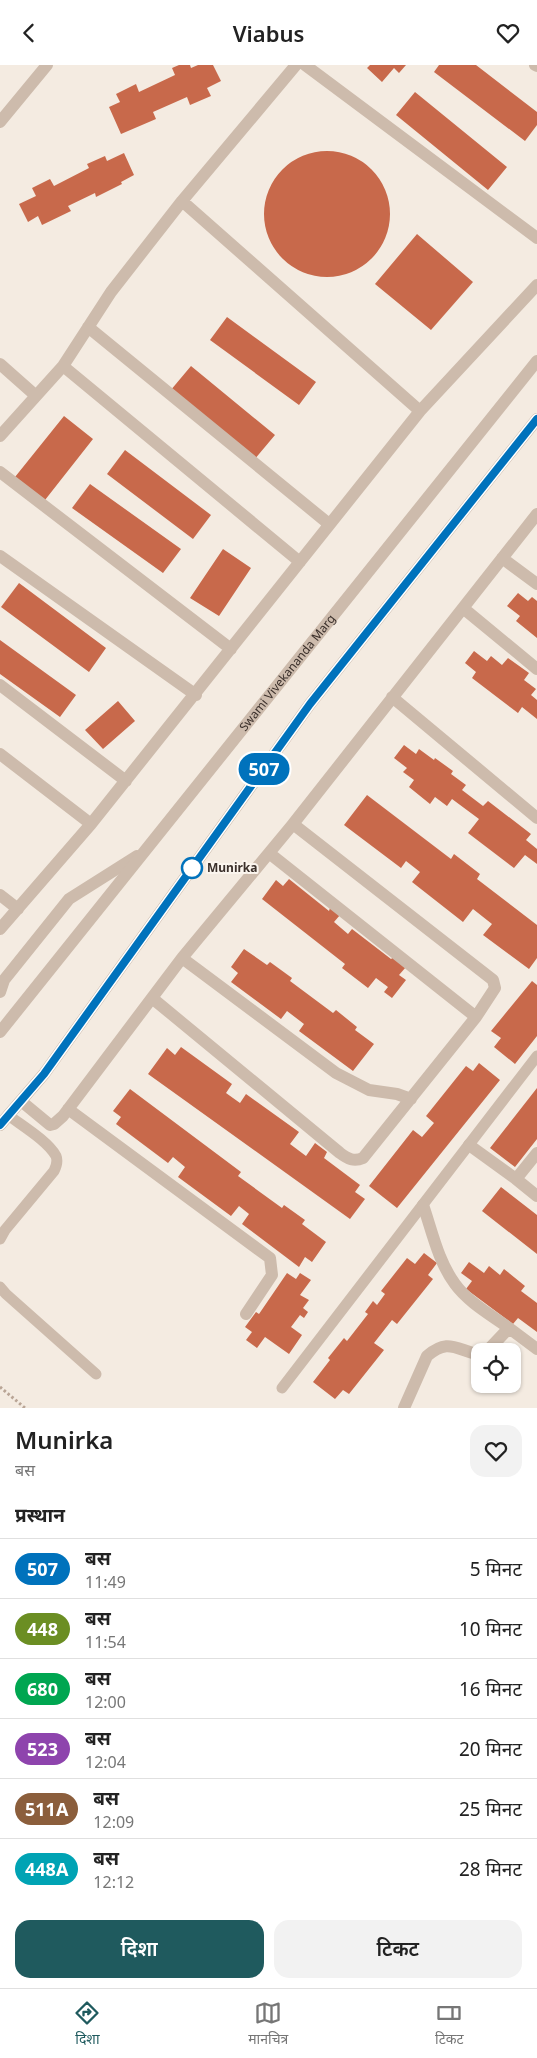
<!DOCTYPE html>
<html lang="hi">
<head>
<meta charset="utf-8">
<style>
	body { margin:0; font-family:"Noto Sans","Noto Sans Devanagari",sans-serif; background:#f2f2f2; color:#222; height:100vh; display:flex; flex-direction:column; font-size:19px; white-space:nowrap }
	* { box-sizing:border-box; margin:0 }
	p { font-size:16px; color:#767676 }
	.icon { flex:none; width:28px; height:28px; fill:none; stroke:currentColor; stroke-width:2; stroke-linecap:round; stroke-linejoin:round }
	.map { position:relative; height:1343px; overflow:hidden }
	.panel { display:flex; flex-direction:column; background:#fff; flex:1 }
	.panel>* { flex:none }
	.badge { padding:0 10px; border-radius:16px; font-size:18px; line-height:32px }
	.tools { position:absolute; left:471px; top:1278px; display:grid; gap:10px }
	.tools a { display:grid; place-items:center; width:50px; height:50px; border-radius:10px; background:#fff; box-shadow:0 1px 4px #0004; font-size:25px }
	.map>.badge { position:absolute; translate:-50% -50%; box-shadow:0 0 0 2px #fff }
	h2 { padding:0 15px; font-size:19px; line-height:45px }
	.round { display:grid; place-items:center; flex:none; width:52px; height:52px; border-radius:15px; background:#f2f2f2 }
	.overview { display:flex; align-items:center; justify-content:space-between; height:85px; padding:0 15px }
	h1 { font-size:24px; font-weight:600; line-height:38px }
	.action { display:flex; gap:10px; margin-top:auto; padding:10px 15px }
	.action a { flex:1; height:58px; border-radius:15px; background:#1f5a5e; color:#fff; font-size:20px; font-weight:600; line-height:58px; text-align:center }
	.action a+a { background:#f2f2f2; color:#222 }
	ul { padding:0; list-style:none }
	li { display:flex; align-items:center; gap:15px; height:60px; padding:0 15px; border-top:1px solid #e0e0e0 }
	li div { flex:1 }
	li b { display:block; font-size:19px }
	li em { font-style:normal }
	li .badge { min-width:55px; font-weight:700; text-align:center }
	header { display:flex; justify-content:space-between; align-items:center; height:65px; padding:0 15px; background:#fff; font-size:22px; font-weight:600 }
	.tab-bar { display:flex; justify-content:space-around; align-items:center; height:70px; border-top:1px solid #e0e0e0; background:#fff; font-size:14px; color:#767676 }
	.tab-bar a { display:grid; justify-items:center; gap:2px }
	.tab-bar .on { color:#1f5a5e }
	.map>svg:first-child { display:block }
</style>
</head>
<body>
<header><svg class="icon" aria-label="back" viewBox="0 0 24 24"><path d="M15 5l-7 7 7 7"/></svg>Viabus<svg class="icon" aria-label="heart" viewBox="0 0 24 24"><path d="M12 20l-8-8c-3-5 5-10 8-4 3-6 11-1 8 4z"/></svg></header>
<div class="map">
<svg width="537" height="1343" viewBox="0 0 537 1343">
	<rect width="100%" height="100%" fill="#f4ebe1"/>
	<!-- building -->
	<path fill="#c8694b" d="M 179,0 L 190,0 L 191,3 L 198,0 L 213,0 L 221,16 L 207,23 L 211,31 L 190,40 L 187,32 L 153,47 L 156,54 L 121,69 L 109,42 L 120,37 L 116,29 L 136,19 L 139,27 L 175,10 L 172,3 Z
		M 370,0 L 406,0 L 399,8 L 394,3 L 382,17 L 367,3 Z
		M 439,0 L 476,0 L 537,47 L 537,60 L 525,76 L 434,7 Z
		M 415,27 L 507,102 L 488,125 L 396,50 Z
		M264 149a63 63 0 1 1 126 0a63 63 0 1 1-126 0Z
		M 124,88 L 134,110 L 121,117 L 122,119 L 96,132 L 95,128 L 68,141 L 71,146 L 42,160 L 38,151 L 28,157 L 19,139 L 36,131 L 32,123 L 50,114 L 54,121 L 89,103 L 87,99 L 105,91 L 107,96 Z
		M 417,169 L 473,217 L 431,265 L 375,219 Z
		M 227,252 L 316,317 L 299,340 L 210,275 Z
		M 191,301 L 275,370 L 254,395 L 170,326 Z
		M 64,351 L 93,374 L 45,435 L 15,412 Z
		M 125,385 L 211,450 L 193,474 L 107,409 Z
		M 90,419 L 181,484 L 163,508 L 72,443 Z
		M 223,484 L 251,503 L 219,551 L 190,533 Z
		M 19,518 L 106,583 L 89,607 L 1,542 Z
		M 518,528 L 528,536 L 532,532 L 537,536 L 537,573 L 516,556 L 520,551 L 507,541 Z
		M 0,575 L 76,630 L 60,652 L 0,609 Z
		M 474,586 L 487,596 L 491,591 L 502,600 L 508,593 L 529,608 L 524,615 L 536,624 L 531,630 L 537,635 L 537,654 L 522,642 L 518,648 L 472,613 L 476,607 L 465,598 Z
		M 118,636 L 135,656 L 103,684 L 85,665 Z
		M 404,680 L 416,689 L 419,684 L 434,695 L 435,693 L 453,706 L 451,709 L 466,720 L 462,725 L 483,741 L 488,736 L 531,769 L 526,775 L 537,784 L 537,799 L 525,790 L 514,803 L 468,768 L 479,754 L 452,734 L 447,741 L 435,732 L 430,739 L 409,722 L 414,715 L 403,707 L 407,703 L 394,693 Z
		M 367,730 L 451,794 L 454,789 L 480,809 L 477,814 L 537,860 L 537,893 L 529,904 L 483,870 L 492,859 L 473,844 L 463,857 L 412,817 L 420,807 L 406,796 L 401,803 L 344,760 Z
		M 289,814 L 329,846 L 330,843 L 340,850 L 334,857 L 348,869 L 352,864 L 391,894 L 394,892 L 406,902 L 399,910 L 406,915 L 392,933 L 384,927 L 388,922 L 376,913 L 368,923 L 342,903 L 345,899 L 262,834 L 276,815 L 283,821 Z
		M 244,884 L 267,900 L 270,897 L 292,913 L 290,916 L 333,948 L 336,945 L 357,962 L 355,965 L 374,979 L 353,1006 L 299,966 L 304,959 L 287,946 L 281,954 L 231,917 L 238,908 L 231,902 Z
		M 532,916 L 537,920 L 537,971 L 515,999 L 494,982 L 501,973 L 491,966 Z
		M 181,982 L 232,1019 L 226,1028 L 240,1038 L 246,1029 L 299,1067 L 290,1079 L 306,1091 L 315,1078 L 327,1087 L 324,1093 L 360,1120 L 355,1127 L 365,1134 L 350,1154 L 148,1009 L 167,983 L 175,990 Z
		M 479,998 L 500,1015 L 397,1143 L 369,1121 L 413,1065 L 422,1072 L 434,1058 L 426,1051 L 466,1001 L 473,1006 Z
		M 537,1023 L 537,1074 L 515,1102 L 490,1083 Z
		M 130,1024 L 241,1107 L 238,1111 L 282,1143 L 284,1140 L 305,1155 L 302,1159 L 326,1177 L 312,1197 L 305,1192 L 299,1202 L 242,1159 L 249,1149 L 239,1141 L 231,1151 L 178,1112 L 185,1102 L 173,1092 L 168,1098 L 116,1059 L 121,1052 L 113,1046 Z
		M 501,1122 L 537,1150 L 537,1189 L 482,1146 Z
		M 424,1188 L 437,1198 L 428,1210 L 433,1214 L 397,1259 L 392,1255 L 374,1278 L 384,1285 L 349,1329 L 343,1325 L 335,1334 L 313,1317 L 330,1295 L 328,1293 L 344,1273 L 347,1276 L 368,1249 L 365,1247 L 373,1236 L 377,1240 L 385,1229 L 381,1226 L 407,1193 L 415,1199 Z
		M 469,1197 L 484,1208 L 489,1201 L 500,1210 L 504,1204 L 525,1221 L 521,1226 L 537,1238 L 537,1267 L 518,1253 L 513,1259 L 466,1224 L 472,1216 L 461,1208 Z
		M 287,1208 L 296,1214 L 300,1208 L 311,1215 L 300,1230 L 309,1235 L 303,1243 L 308,1247 L 304,1253 L 300,1250 L 291,1262 L 302,1270 L 289,1289 L 265,1272 L 257,1283 L 246,1275 L 252,1267 L 245,1262 L 256,1247 L 259,1249 Z"/>
	<g fill="none" stroke-linecap="round" stroke-linejoin="round">
		<!-- path -->
		<path stroke="#b9a596" stroke-width="3" stroke-dasharray="2.5 2.5" stroke-linecap="butt" d="M 0,1322 L 25,1343"/>
		<!-- service -->
		<path stroke="#cdbbac" stroke-width="11" d="M 0,1174 L 5,1165 L 54,1106 C 56,1102 58,1096 56,1091 C 48,1076 21,1060 8,1050
			M 0,1222 L 6,1229 L 96,1309
			M 282,1323 L 537,991"/>
		<!-- minor -->
		<path stroke="#cdbbac" stroke-width="12" d="M 305,0 L 537,173
			M 535,0 L 537,1
			M 0,57 L 47,0
			M 182,136 L 420,346
			M 88,262 L 329,459
			M 0,299 L 35,330
			M 63,301 L 300,497
			M 0,371 L 63,301 L 111,227 L 182,136 L 296,0
			M 0,407 L 231,584
			M 0,491 L 196,630
			M 502,493 L 537,519
			M 463,543 L 537,604
			M 0,620 L 126,716
			M 392,632 L 537,753
			M 0,689 L 91,759
			M 269,788 L 476,952
			M 0,830 L 18,844
			M 0,864 L 91,759 L 420,346 L 537,220
			M 182,893 L 336,1008 L 369,1025 L 397,1029 L 411,1034
			M 152,933 L 340,1088 C 348,1094 354,1097 363,1093 L 476,952 L 495,923 L 493,915 L 293,759
			M 21,1036 L 50,1060 L 54,1059 L 63,1051 L 182,893 L 293,759 L 537,449
			M 68,1044 L 270,1193 L 272,1210 L 246,1249
			M 469,1080 L 516,1114
			M 537,1088 L 516,1114 L 537,1131
			M 423,1140 C 432,1166 438,1196 455,1219 C 468,1237 491,1250 509,1263
			M 485,1286 L 490,1283 L 509,1263 L 537,1284
			M 404,1343 L 427,1291 C 447,1274 454,1283 476,1289 L 480,1289"/>
		<!-- tertiary -->
		<g stroke="#cdbbac" stroke-width="12">
			<path d="M 0,927 L 4,915 L 69,834 L 137,791"/>
			<path id="s1" d="M 0,967 L 537,296"/>
			<path d="M 0,1060 L 44,1009 L 310,639 L 537,354"/>
		</g>
	</g>
	<g fill="none" stroke-linecap="round" stroke-linejoin="round">
		<defs>
			<path id="line" d="M 0,1060 L 44,1009 L 310,639 L 537,354"/>
		</defs>
		<!-- line casing -->
		<use href="#line" stroke="#fff" stroke-width="11"/>
		<!-- line -->
		<use href="#line" stroke="#0072bc" stroke-width="8"/>
	</g>
	<!-- markers -->
	<circle fill="#fff" stroke="#0072bc" stroke-width="2.5" cx="192" cy="803" r="10"/>
	<g text-anchor="middle" stroke-width="4" stroke-linejoin="round" paint-order="stroke">
		<!-- street labels -->
		<g font-size="12" fill="#3b302b" stroke="#fbf5ee">
			<text dy="4" stroke="none"><textPath href="#s1" startOffset="460">Swami Vivekananda Marg</textPath></text>
		</g>
		<!-- stop labels -->
		<g font-size="12" font-weight="bold" fill="#3b302b" stroke="#fbf5ee" text-anchor="start">
			<text x="207" y="807">Munirka</text>
		</g>
	</g>
</svg>
<div class="tools">
<a><svg class="icon" aria-label="locate" viewBox="0 0 24 24"><circle cx="12" cy="12" r="6"/><path d="M12 2v4M12 18v4M2 12h4M18 12h4"/></svg></a>
</div>
<b class="badge" style="left:264px;top:704px;background:#0072bc;color:#fff">507</b>
</div>
<section class="panel">
<div class="overview"><div><h1>Munirka</h1><p>बस</p></div><a class="round"><svg class="icon" aria-label="heart" viewBox="0 0 24 24"><path d="M12 20l-8-8c-3-5 5-10 8-4 3-6 11-1 8 4z"/></svg></a></div>
<h2>प्रस्थान</h2>
<ul>
<li><span class="badge" style="background:#0072bc;color:#fff">507</span><div><b>बस</b><p>11:49</p></div><em>5 मिनट</em></li>
<li><span class="badge" style="background:#6b8e23;color:#fff">448</span><div><b>बस</b><p>11:54</p></div><em>10 मिनट</em></li>
<li><span class="badge" style="background:#00a651;color:#fff">680</span><div><b>बस</b><p>12:00</p></div><em>16 मिनट</em></li>
<li><span class="badge" style="background:#8e44ad;color:#fff">523</span><div><b>बस</b><p>12:04</p></div><em>20 मिनट</em></li>
<li><span class="badge" style="background:#8b5e3c;color:#fff">511A</span><div><b>बस</b><p>12:09</p></div><em>25 मिनट</em></li>
<li><span class="badge" style="background:#00a3b4;color:#fff">448A</span><div><b>बस</b><p>12:12</p></div><em>28 मिनट</em></li>
</ul>
<div class="action"><a>दिशा</a><a>टिकट</a></div>
</section>
<nav class="tab-bar">
<a class="on"><svg class="icon" aria-label="directions" viewBox="0 0 24 24"><path d="M12 3l9 9-9 9-9-9zM9 14v-3h6M13 9l2 2-2 2"/></svg>दिशा</a>
<a><svg class="icon" aria-label="map" viewBox="0 0 24 24"><path d="M3 6l6-2 6 2 6-2v14l-6 2-6-2-6 2zM9 4v14M15 6v14"/></svg>मानचित्र</a>
<a><svg class="icon" aria-label="tickets" viewBox="0 0 24 24"><path d="M3 7h18v10H3zM15 7v10"/></svg>टिकट</a>
</nav>
</body>
</html>
